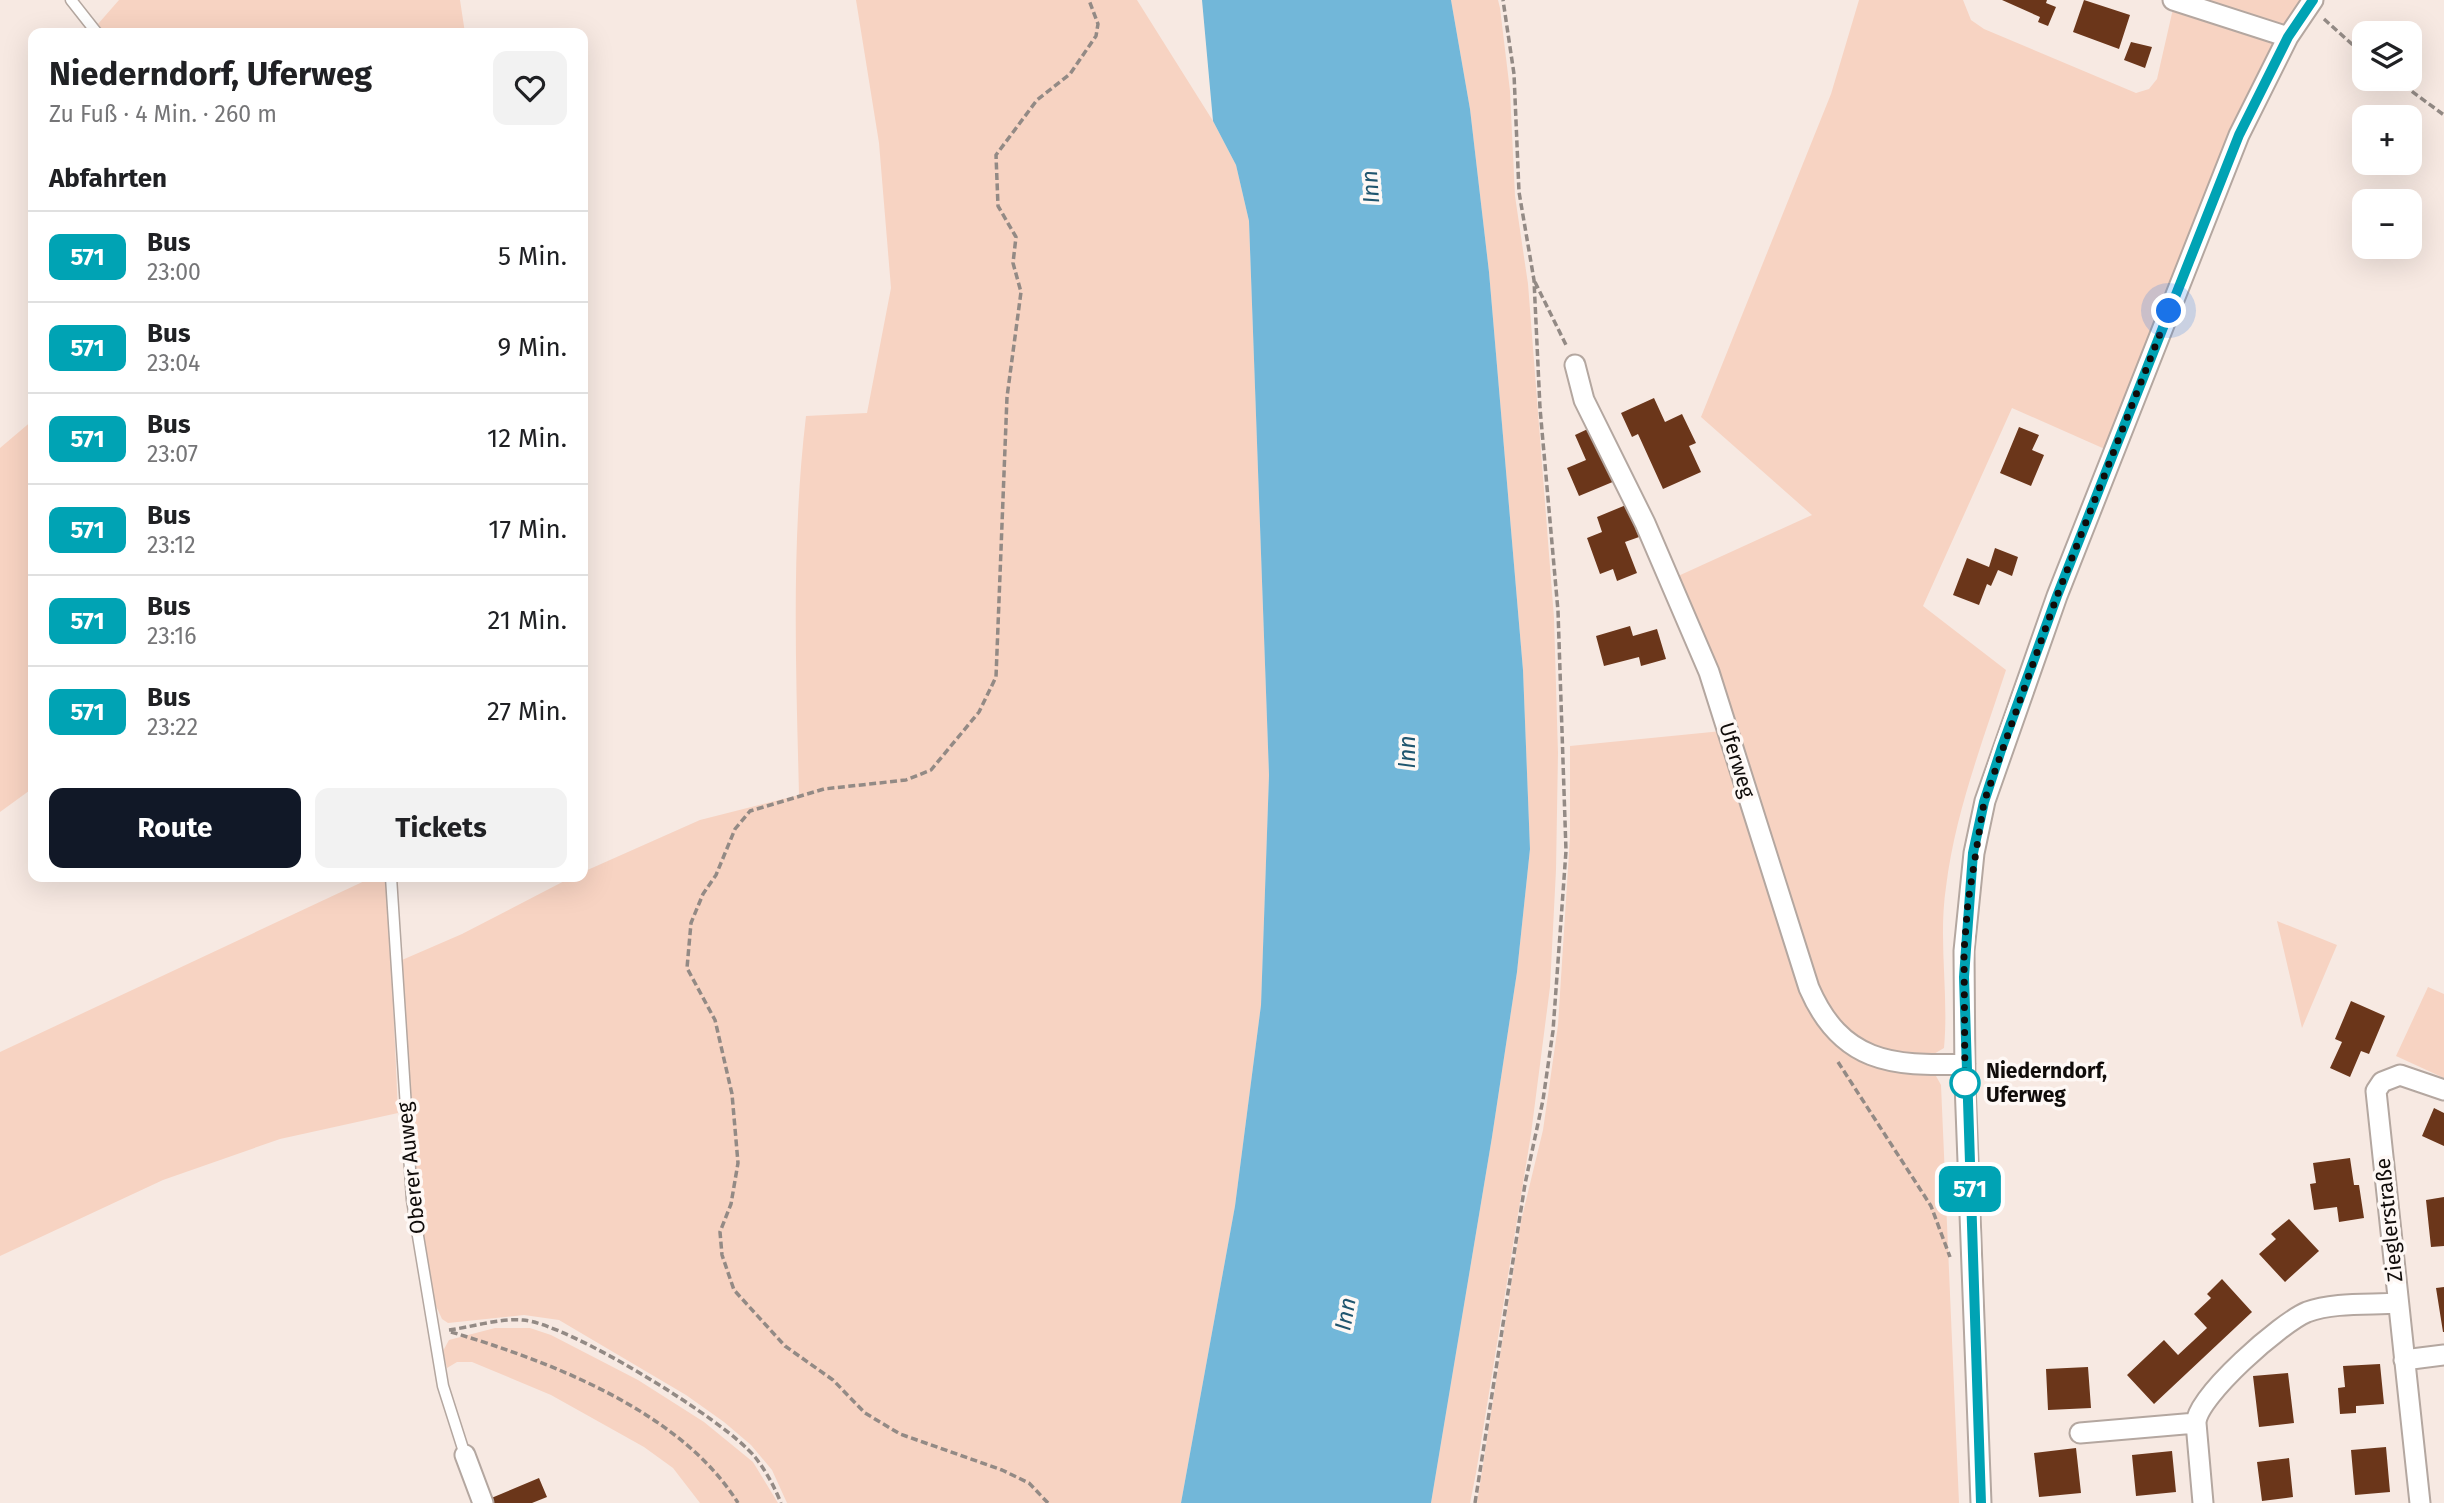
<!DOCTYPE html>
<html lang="de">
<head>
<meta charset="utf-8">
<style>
	body { margin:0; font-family:"Fira Sans",sans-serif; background:#f2f2f2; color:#202124; height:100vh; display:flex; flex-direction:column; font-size:26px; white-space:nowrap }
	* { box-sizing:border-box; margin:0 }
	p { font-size:23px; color:#757577 }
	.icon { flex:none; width:38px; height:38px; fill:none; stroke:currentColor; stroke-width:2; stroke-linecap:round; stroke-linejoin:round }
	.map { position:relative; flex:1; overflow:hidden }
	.side { position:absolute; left:28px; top:28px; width:560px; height:854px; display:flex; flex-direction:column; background:#fff; border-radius:14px; box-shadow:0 7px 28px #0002 }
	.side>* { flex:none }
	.badge { padding:0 14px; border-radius:10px; font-size:24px; line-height:46px }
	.fabs { position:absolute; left:2352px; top:21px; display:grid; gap:14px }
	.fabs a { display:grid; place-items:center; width:70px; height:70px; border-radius:14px; background:#fff; box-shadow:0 7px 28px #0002; font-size:35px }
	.you { position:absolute; width:35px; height:35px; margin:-18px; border:5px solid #fff; border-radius:50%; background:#1a73e8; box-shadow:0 0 0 10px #1a73e833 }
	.map>.badge { position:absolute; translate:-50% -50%; box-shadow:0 0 0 4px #fff }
	h2 { padding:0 21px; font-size:26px; line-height:63px }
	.round { display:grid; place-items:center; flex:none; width:74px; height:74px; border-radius:14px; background:#f2f2f2 }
	.head { display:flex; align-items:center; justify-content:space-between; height:119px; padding:0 21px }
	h1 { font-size:33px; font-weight:700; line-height:52px }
	.button { display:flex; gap:14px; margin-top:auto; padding:14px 21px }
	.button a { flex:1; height:80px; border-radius:14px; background:#111827; color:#fff; font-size:28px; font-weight:700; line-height:80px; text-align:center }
	.button a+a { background:#f2f2f2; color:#202124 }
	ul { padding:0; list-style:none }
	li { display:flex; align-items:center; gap:21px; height:91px; padding:0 21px; border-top:2px solid #e0e0e0 }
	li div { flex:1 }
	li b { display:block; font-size:26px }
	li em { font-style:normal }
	li .badge { min-width:77px; font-weight:700; text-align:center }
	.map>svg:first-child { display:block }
</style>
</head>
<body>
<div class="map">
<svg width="2444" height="1503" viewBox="0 0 2444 1503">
	<rect width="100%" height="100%" fill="#f7e9e2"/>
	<!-- green -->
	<path fill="#f7d3c2" d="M 119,0 L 460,0 L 465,33 L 105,33 L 98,24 Z
		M 856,0 L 1137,0 L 1213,121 L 1236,165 L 1249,221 L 1269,775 L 1261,1005 L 1235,1206 L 1181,1503 L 787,1503 L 772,1470 L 751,1445 L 724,1422 L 686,1395 L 559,1320 L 524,1315 L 448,1323 L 442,1319 L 431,1295 L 411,1129 L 402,960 L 462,934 L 572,877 L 583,877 L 583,872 L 700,820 L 799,795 C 796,668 791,542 806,416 L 867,413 L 891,288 L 879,143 Z
		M 1451,0 L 1498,0 L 1500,8 L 1510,91 L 1515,196 L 1528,284 L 1554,618 L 1558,753 L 1556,870 L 1550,987 L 1531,1134 L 1476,1473 L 1470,1503 L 1431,1503 L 1492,1137 L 1517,972 L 1530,849 L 1523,670 L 1489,272 L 1470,109 Z
		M 1859,0 L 1963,0 L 1971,20 L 1984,29 L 2136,93 L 2149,89 L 2157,79 L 2175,0 L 2304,0 L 2107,450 L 2012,408 L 1923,606 L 2006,670 C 1983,741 1955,813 1946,887 C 1938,941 1949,994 1944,1048 L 1927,1058 L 1870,1050 L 1827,1015 L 1676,577 L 1812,515 L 1701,417 L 1831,94 Z
		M 33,420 L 33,788 L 0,812 L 0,448 Z
		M 1722,731 L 1830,1036 L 1936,1076 L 1941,1085 L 1959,1503 L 1477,1503 L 1521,1221 L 1543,1130 L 1558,1025 L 1570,837 L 1570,746 Z
		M 373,877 L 385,877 L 389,909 L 398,1113 L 280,1139 L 163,1180 L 0,1256 L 0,1052 Z
		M 2277,921 L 2337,945 L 2302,1028 Z
		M 2428,987 L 2444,994 L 2444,1078 L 2396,1056 Z
		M 495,1328 L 530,1328 L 551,1335 L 638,1380 L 704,1422 L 753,1462 L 778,1503 L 700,1503 L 673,1468 L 644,1447 L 551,1395 L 472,1362 L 457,1362 L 447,1368 L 443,1351 L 449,1340 Z"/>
	<!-- water -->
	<path fill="#72b7d9" d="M 1202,0 L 1451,0 L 1470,109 L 1489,272 L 1523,670 L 1530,849 L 1517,972 L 1492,1137 L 1431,1503 L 1181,1503 L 1235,1206 L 1261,1005 L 1269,775 L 1249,221 L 1236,165 L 1213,121 Z"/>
	<!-- building -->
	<path fill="#6b361a" d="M 2002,0 L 2047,0 L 2046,3 L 2056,7 L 2048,26 L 2038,22 L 2040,17 Z
		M 2084,0 L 2130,15 L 2119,49 L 2073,32 Z
		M 2131,42 L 2152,47 L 2145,68 L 2124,60 Z
		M 1654,398 L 1665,422 L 1682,414 L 1696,443 L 1689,446 L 1701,472 L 1663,489 L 1638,434 L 1632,437 L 1621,413 Z
		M 1592,427 L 1615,481 L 1579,496 L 1567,468 L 1586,460 L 1575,435 Z
		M 2019,427 L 2039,435 L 2032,450 L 2044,455 L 2031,486 L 2000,473 Z
		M 1626,505 L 1639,537 L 1625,542 L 1637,573 L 1617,581 L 1613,569 L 1600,574 L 1587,538 L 1602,532 L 1597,517 Z
		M 1995,548 L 2018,557 L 2012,576 L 1998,570 L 1991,586 L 1987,584 L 1979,605 L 1953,595 L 1967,558 L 1989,567 Z
		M 1630,626 L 1633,636 L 1657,629 L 1666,659 L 1641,666 L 1639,657 L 1604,666 L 1596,636 Z
		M 2351,1001 L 2385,1016 L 2369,1054 L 2361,1051 L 2350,1077 L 2330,1068 L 2342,1042 L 2335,1039 Z
		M 2434,1108 L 2444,1113 L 2444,1146 L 2422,1136 Z
		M 2350,1158 L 2354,1185 L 2359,1185 L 2364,1218 L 2339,1222 L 2337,1207 L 2314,1210 L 2310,1184 L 2316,1183 L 2313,1163 Z
		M 2444,1197 L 2444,1246 L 2431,1247 L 2426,1200 Z
		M 2289,1219 L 2319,1251 L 2285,1282 L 2259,1254 L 2276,1239 L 2271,1234 Z
		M 2222,1279 L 2252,1312 L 2154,1404 L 2127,1375 L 2164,1340 L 2178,1355 L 2207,1328 L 2194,1314 L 2211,1298 L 2207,1294 Z
		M 2444,1287 L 2444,1332 L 2443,1332 L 2436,1288 Z
		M 2380,1364 L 2384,1404 L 2356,1406 L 2356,1413 L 2340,1414 L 2338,1388 L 2345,1387 L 2343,1366 Z
		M 2088,1367 L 2091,1408 L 2048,1410 L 2046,1369 Z
		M 2288,1373 L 2294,1423 L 2259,1427 L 2253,1376 Z
		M 2386,1447 L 2390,1492 L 2355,1495 L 2351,1450 Z
		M 2076,1448 L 2081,1493 L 2039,1497 L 2034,1453 Z
		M 2172,1451 L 2176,1492 L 2136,1496 L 2132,1455 Z
		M 2289,1458 L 2293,1497 L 2262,1501 L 2257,1462 Z
		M 539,1478 L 547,1497 L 532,1503 L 490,1503 L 489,1499 Z"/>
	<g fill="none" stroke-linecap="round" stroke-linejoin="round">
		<defs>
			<path id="service" d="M 71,0 L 97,33
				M 391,877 L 412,1200 L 443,1386 L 465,1455"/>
			<path id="minor" d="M 2173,0 L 2288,37
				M 1575,365 L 1584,400 L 1645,523 L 1709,672 L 1809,988 C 1841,1062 1891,1067 1965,1064
				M 2404,1360 L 2444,1355
				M 2196,1423 L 2203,1503
				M 2080,1433 L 2196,1423 C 2197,1396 2282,1322 2307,1312 C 2334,1302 2370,1305 2398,1303
				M 465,1455 L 483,1503
				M 1981,1503 L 1965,1083 L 1964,951 L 1974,853 L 1985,801 L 2057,596 L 2239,135 L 2288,37 L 2313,0
				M 2420,1503 L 2376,1091 L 2382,1082 L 2400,1075 L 2444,1090"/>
		</defs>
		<!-- service casing -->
		<use href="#service" stroke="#b4a7a0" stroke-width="13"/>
		<!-- minor casing -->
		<use href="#minor" stroke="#b4a7a0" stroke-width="23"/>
		<!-- path -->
		<path stroke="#938a85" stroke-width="3.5" stroke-dasharray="7 3.5" stroke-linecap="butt" d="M 2324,19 L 2364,55
			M 2395,79 L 2444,115
			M 1535,282 L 1567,347
			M 1838,1062 L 1931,1206 L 1950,1257
			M 449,1330 C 472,1327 500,1318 523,1320 C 569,1324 725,1420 755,1457 C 766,1471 774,1486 781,1503
			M 451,1332 C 549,1361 681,1411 738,1503
			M 1048,1503 L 1029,1483 L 1002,1470 L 900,1434 L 865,1413 L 833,1380 L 785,1346 L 734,1290 L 722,1255 L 720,1232 L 731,1204 L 738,1163 L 732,1094 L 715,1020 L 687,968 L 691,923 L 703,894 L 716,875 L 735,829 L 750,811 L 824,789 L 906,780 L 931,770 L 979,712 L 996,677 L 1007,397 L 1021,292 L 1013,263 L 1016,237 L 998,206 L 996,155 L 1037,100 L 1070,74 L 1096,36 L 1098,24 L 1089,0
			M 1475,1503 L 1525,1184 L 1543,1100 L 1553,1031 L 1566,851 L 1558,611 L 1540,408 L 1534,280 L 1519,192 L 1514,74 L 1503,0"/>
		<!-- service -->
		<use href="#service" stroke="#fff" stroke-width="10"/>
		<!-- minor -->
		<use href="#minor" stroke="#fff" stroke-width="19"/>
	</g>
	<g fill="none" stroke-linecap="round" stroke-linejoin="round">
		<defs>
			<path id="line" d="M 1981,1503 L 1964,977 L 1973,853 L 1984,802 L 2002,747 L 2057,596 L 2239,135 L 2288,37 L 2313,0"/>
		</defs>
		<!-- line casing -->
		<use href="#line" stroke="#fff" stroke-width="16"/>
		<!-- line -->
		<use href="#line" stroke="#00a3b4" stroke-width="10"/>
		<!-- walk -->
		<path stroke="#100c0a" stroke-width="7" stroke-dasharray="0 12.6" d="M 1965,1083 L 1964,951 L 1968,902 L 1984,802 L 2057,596 L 2169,311"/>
	</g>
	<!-- markers -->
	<circle fill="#fff" stroke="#00a3b4" stroke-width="3.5" cx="1965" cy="1083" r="14"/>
	<g text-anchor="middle" stroke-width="7" stroke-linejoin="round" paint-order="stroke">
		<!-- street labels -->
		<g font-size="21" fill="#100c0a" stroke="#fef8f5">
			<text transform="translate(1737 760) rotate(73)" y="7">Uferweg</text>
			<text transform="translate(411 1168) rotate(-96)" y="7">Oberer Auweg</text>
			<text transform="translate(2389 1220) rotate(-96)" y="7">Zieglerstraße</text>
		</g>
		<!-- stop labels -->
		<g font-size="21" font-weight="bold" fill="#100c0a" stroke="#fef8f5" text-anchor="start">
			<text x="1986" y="1078">Niederndorf,<tspan x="1986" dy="24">Uferweg</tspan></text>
		</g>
		<!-- water labels -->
		<g font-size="23" font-style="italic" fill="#1f556e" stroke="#fef8f5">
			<text transform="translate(1370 187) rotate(-94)" y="8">Inn</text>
			<text transform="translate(1407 752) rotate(-90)" y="8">Inn</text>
			<text transform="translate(1345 1314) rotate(-80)" y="8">Inn</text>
		</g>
	</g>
</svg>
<div class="fabs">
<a><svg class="icon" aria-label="layers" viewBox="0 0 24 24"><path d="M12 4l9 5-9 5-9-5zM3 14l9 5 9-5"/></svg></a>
<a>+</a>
<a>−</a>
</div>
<div class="you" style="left:2169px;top:311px"></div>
<b class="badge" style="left:1970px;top:1189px;background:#00a3b4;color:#fff">571</b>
<section class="side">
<div class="head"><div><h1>Niederndorf, Uferweg</h1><p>Zu Fuß · 4 Min. · 260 m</p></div><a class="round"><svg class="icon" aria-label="heart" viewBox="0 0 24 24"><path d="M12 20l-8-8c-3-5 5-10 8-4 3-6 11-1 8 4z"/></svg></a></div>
<h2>Abfahrten</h2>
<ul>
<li><span class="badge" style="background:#00a3b4;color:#fff">571</span><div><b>Bus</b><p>23:00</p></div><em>5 Min.</em></li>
<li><span class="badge" style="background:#00a3b4;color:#fff">571</span><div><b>Bus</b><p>23:04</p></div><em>9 Min.</em></li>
<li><span class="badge" style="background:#00a3b4;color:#fff">571</span><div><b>Bus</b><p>23:07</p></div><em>12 Min.</em></li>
<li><span class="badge" style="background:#00a3b4;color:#fff">571</span><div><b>Bus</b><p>23:12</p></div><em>17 Min.</em></li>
<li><span class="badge" style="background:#00a3b4;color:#fff">571</span><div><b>Bus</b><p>23:16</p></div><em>21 Min.</em></li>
<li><span class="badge" style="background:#00a3b4;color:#fff">571</span><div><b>Bus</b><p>23:22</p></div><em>27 Min.</em></li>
</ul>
<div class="button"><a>Route</a><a>Tickets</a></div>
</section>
</div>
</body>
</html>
